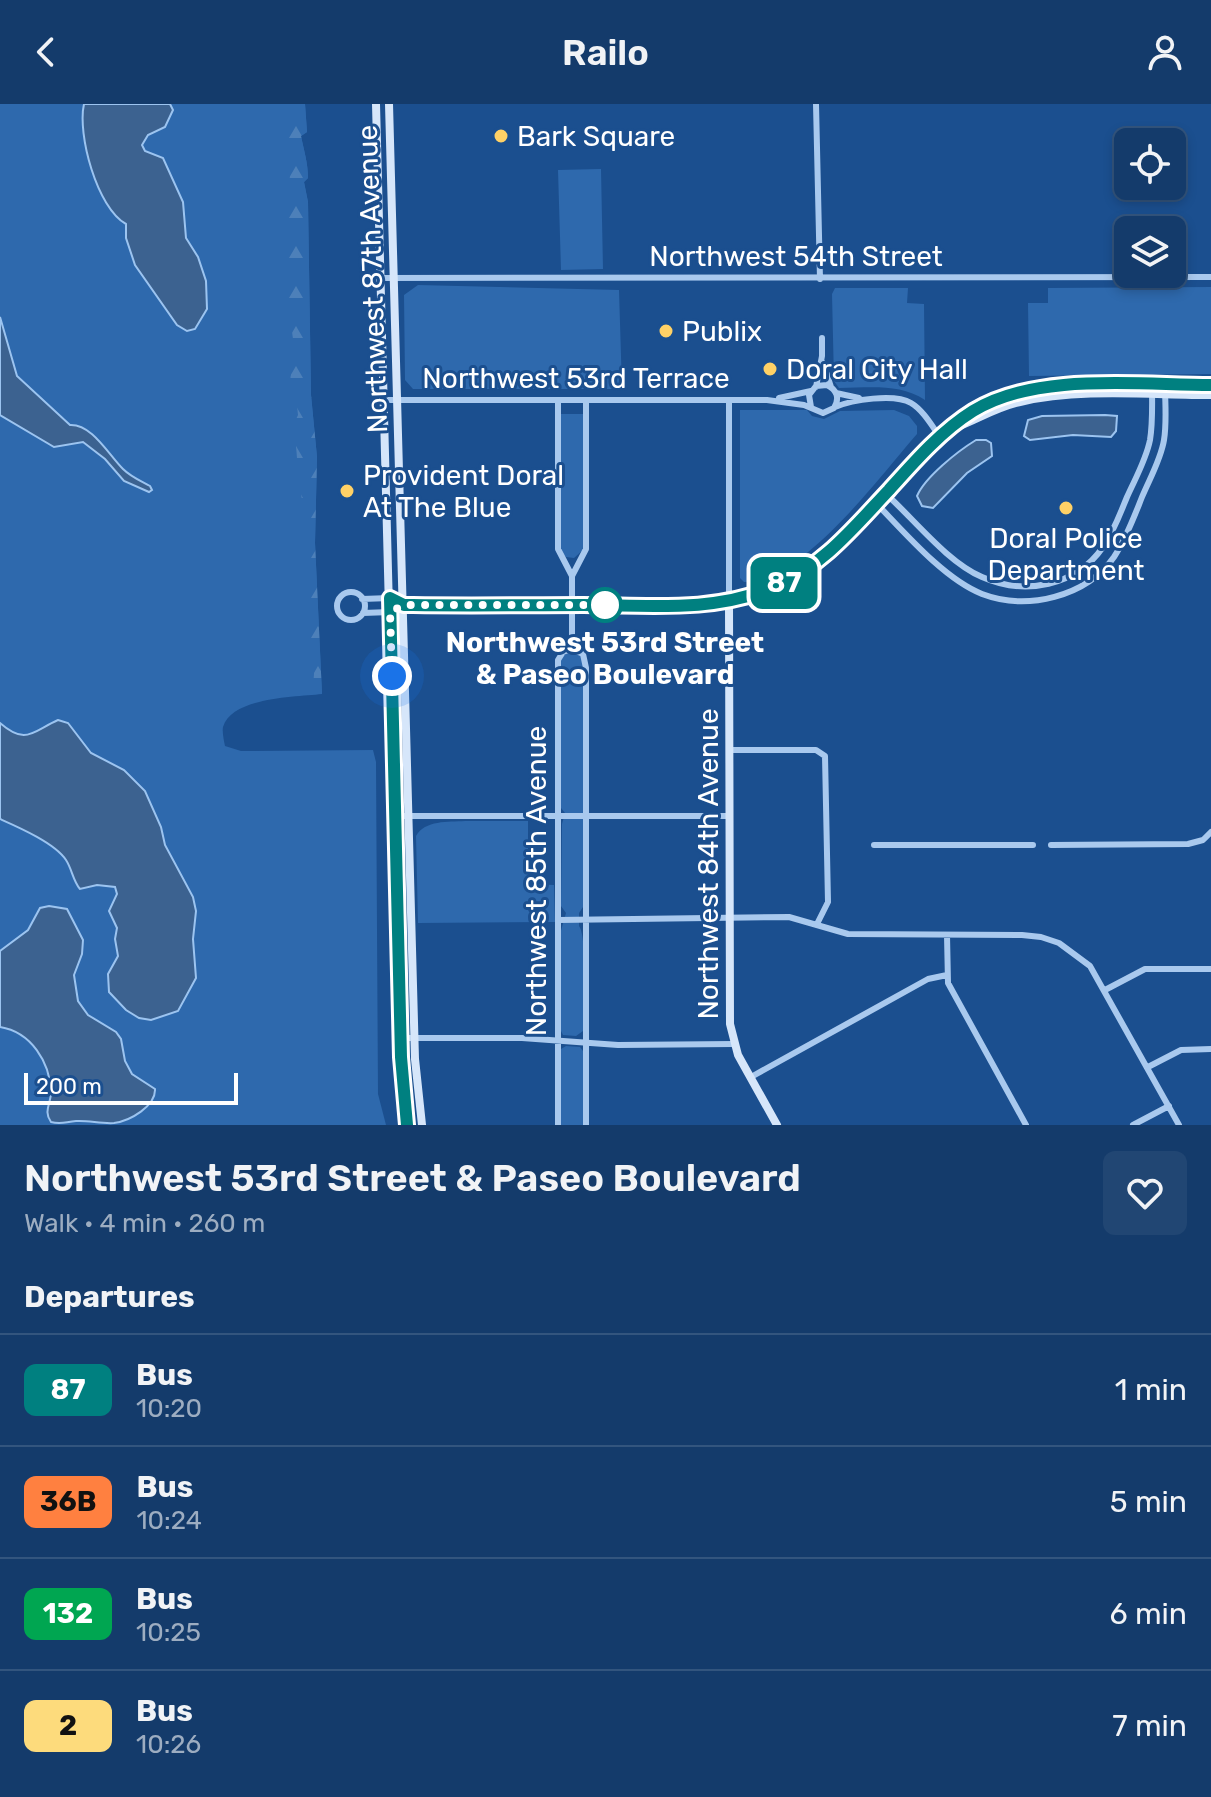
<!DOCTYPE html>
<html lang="en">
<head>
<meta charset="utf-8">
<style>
	body { margin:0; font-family:Rubik,sans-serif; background:#214673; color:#f1f3f6; height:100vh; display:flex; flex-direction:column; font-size:30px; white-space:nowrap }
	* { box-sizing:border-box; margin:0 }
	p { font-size:26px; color:#9dadc1 }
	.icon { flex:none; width:44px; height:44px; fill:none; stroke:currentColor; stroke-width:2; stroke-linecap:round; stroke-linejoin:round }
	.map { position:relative; height:1021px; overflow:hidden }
	.drawer { display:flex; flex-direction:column; background:#143b6b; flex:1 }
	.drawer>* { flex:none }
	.badge { padding:0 16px; border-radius:12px; font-size:28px; line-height:52px }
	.controls { position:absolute; left:1114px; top:24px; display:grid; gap:16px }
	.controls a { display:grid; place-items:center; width:72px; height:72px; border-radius:12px; background:#143b6b; box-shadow:0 4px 12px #0003,0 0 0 2px #33557e; font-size:40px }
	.scale { position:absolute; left:24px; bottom:20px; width:214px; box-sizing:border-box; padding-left:8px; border:4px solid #fff; border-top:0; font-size:22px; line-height:28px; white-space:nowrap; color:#fff; -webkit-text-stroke:6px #1b4f8f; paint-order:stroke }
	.you { position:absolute; width:40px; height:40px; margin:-20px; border:6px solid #fff; border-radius:50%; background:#1a73e8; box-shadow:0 0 0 12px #1a73e833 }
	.map>.badge { position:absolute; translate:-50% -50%; box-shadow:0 0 0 4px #fff }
	h2 { padding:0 24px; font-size:30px; line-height:72px }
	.round { display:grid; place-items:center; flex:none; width:84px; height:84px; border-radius:12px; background:#214673 }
	.headline { display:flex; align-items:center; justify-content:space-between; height:136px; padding:0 24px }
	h1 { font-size:38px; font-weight:600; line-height:60px }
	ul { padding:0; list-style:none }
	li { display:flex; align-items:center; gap:24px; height:112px; padding:0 24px; border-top:2px solid #33557e }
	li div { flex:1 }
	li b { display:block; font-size:30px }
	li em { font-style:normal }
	li .badge { min-width:88px; font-weight:700; text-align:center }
	header { display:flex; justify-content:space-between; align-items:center; height:104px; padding:0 24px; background:#143b6b; font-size:36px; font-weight:600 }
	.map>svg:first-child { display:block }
</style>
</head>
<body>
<header><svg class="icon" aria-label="back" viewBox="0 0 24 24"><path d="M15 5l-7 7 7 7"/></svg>Railo<svg class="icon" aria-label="person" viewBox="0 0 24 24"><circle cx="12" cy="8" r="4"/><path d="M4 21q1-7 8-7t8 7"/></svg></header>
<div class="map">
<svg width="1211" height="1021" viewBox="0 0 1211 1021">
	<defs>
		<pattern id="forest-firs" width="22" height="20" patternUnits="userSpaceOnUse" patternTransform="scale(2)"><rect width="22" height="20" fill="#2e69ad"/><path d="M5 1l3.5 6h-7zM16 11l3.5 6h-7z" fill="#4d80b9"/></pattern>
	</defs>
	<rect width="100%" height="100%" fill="#1b4f8f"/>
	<!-- green -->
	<path fill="#2e69ad" d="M 0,0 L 305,0 L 307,28 L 301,32 C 304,47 308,59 308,74 L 304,78 L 308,98 L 311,291 L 317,353 L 315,439 L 322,590 C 296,593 232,593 223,623 C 222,628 224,637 225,642 L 241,647 L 373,646 L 376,658 L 378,990 L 386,1021 L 0,1021 Z
		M 601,65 L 603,165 L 561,166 L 558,66 Z
		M 418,181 L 619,186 L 622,285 L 413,285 L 405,276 L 404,191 Z
		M 1211,183 L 1211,270 L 1029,272 L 1028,199 L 1048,199 L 1048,184 Z
		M 835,184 L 908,184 L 907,199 L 924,200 L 925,296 C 899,279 869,284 839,284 L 834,277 L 832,190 Z
		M 740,306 L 807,306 L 812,312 L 824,315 L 840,307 L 894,306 L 909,312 L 917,322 L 917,330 C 880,372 803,478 744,478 L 740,474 Z
		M 560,310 L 583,310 L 583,446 L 574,454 L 566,453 L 561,448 Z
		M 572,548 L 581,552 L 583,557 L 583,803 L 579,809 L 579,822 C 588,834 583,907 583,927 L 576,932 L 563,931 L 561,927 L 560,830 L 566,809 L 561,802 L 562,720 L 565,709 L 561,704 L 560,557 L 563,551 Z
		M 465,717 L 528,717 L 528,780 L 554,781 L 555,818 L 418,819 L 416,732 C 425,716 448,718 465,717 Z
		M 566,942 L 580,943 L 583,947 L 583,1021 L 561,1021 L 561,945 Z"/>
	<!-- forest -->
	<path fill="url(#forest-firs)" d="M 285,0 L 305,0 L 307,28 L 301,32 C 304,47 308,59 308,74 L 304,78 L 308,98 L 311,291 L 317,353 L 315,439 L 322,590 L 313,583 C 315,558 317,547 300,527 L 310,522 L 311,507 C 310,462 305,418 299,374 C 296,356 298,341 292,324 L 298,311 L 296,291 L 290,278 L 294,242 L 287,192 L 290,60 Z"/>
	<!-- water -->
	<path fill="#3c6290" stroke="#9cc4f0" stroke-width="2" d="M 84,0 L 170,0 L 173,6 L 165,23 L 148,31 L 142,41 L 145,47 L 163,54 L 183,98 L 186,134 L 198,153 L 206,177 L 207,205 L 195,225 L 187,227 L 177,221 L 135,161 L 126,134 L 126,120 C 97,104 77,30 84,0 Z
		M 0,213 L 17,272 L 70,321 C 92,320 108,350 123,365 C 131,373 141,377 150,382 L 152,386 L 149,388 L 124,377 L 105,355 L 83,338 L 54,343 L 0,311 Z
		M 1105,311 L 1117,312 L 1116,327 L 1111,333 L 1073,331 L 1030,336 L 1024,332 L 1028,316 L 1042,312 Z
		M 976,336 L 986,336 L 991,339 L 992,352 L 967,369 L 933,404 L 922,402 L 917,392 C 925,373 958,347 976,336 Z
		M 58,616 L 68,619 L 91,649 L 124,666 L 145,687 L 161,723 L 165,741 L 193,793 L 196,807 L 193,835 L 196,874 L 178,907 L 151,916 L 139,914 L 126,906 L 109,888 L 108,870 L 118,852 L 115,835 L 117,824 L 109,807 L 117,790 L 115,783 L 97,781 L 80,785 C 73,777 72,765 66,756 C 55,739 18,723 0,715 L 0,619 C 26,642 33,627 58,616 Z
		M 49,802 L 67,805 L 83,836 L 82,850 L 74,871 L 78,897 L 88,911 L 116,928 L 121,935 L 125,957 L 132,970 L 155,985 C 156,1002 130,1017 114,1019 C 101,1020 88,1016 76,1017 C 65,1018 61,1021 51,1018 C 43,1007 51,1000 51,988 C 50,958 31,928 0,923 L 0,847 L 28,826 L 40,804 Z"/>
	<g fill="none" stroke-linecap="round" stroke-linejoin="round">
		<!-- street -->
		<path stroke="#a9c9ee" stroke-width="6" d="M 816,0 L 820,175
			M 382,174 L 1211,173
			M 823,259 L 831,283
			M 816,283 L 822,252 L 822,234
			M 836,289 L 859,294
			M 779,294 L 811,287
			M 385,296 L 767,296 L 804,301 L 823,309 L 834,304 C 840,294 837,286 827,281 L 816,282 L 809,291 L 811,303
			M 558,296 L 558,445 L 572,472
			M 729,296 L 729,497
			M 835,303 C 852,296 894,289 911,299 C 923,306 932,322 940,333
			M 885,389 C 914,415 947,458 982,473 C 1025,492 1076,482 1103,443 C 1114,427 1120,410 1127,393 C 1135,375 1146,356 1150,336 C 1153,318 1152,299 1152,281
			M 876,399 C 904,428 944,475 982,490 C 1027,507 1086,493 1114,453 C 1126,435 1134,413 1142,393 C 1150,374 1161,355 1164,336 C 1167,318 1165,299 1165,281
			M337 502a14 14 0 1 1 28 0a14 14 0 1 1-28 0Z
			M 362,495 L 390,494
			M 363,509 L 390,508
			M 572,545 L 572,472 L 586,445 L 586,296
			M 729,646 L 816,646 L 825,652 L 828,798 L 817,820
			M 395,712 L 729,712
			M 874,741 L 1033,741
			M 1051,741 L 1188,740 L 1203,736 L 1211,728
			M 558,816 L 789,813 L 848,830 L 1022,831 L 1041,833 L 1059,839 L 1090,862 L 1179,1021
			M 947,831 L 948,879 L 1026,1021
			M 1105,886 L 1145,865 L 1211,865
			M 400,934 L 522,934 L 618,941 L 734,940
			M 1148,963 L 1181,946 L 1211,945
			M 751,973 L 928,875 L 947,871
			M 558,1021 L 558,556 L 563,548 L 572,545 L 583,550 L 586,564 L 586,1021
			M 1133,1021 L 1169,1002"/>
		<!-- secondary -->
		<path stroke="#d6e6fa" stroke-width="8" d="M 376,0 L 400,934 L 407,1021
			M 389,0 L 415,955 L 422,1021
			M 957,323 C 978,315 997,303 1020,298 C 1079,284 1150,291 1211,291
			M 729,497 L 730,920 L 738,951 L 777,1021
			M 400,499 L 670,502 C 796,499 828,450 908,365 C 929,342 954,316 982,302 C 1048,269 1138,281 1211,281"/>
	</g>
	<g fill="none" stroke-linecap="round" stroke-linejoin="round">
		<defs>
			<path id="line" d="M 407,1021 L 401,953 L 390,494 L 404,501 L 413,501 C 469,502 526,501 583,501 C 647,501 714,509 774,483 C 822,463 855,422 889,386 C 914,358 941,327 973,307 C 1036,268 1138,281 1211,281"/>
		</defs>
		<!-- line casing -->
		<use href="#line" stroke="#fff" stroke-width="18"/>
		<!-- line -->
		<use href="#line" stroke="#008080" stroke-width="12"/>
		<!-- walk -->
		<path stroke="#fff" stroke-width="8" stroke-dasharray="0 14.4" d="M 392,572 L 390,508 L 404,501 L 605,501"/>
	</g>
	<!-- markers -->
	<g fill="#ffd166" stroke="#1b4f8f" stroke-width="3">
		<circle cx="501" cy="32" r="8"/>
		<circle cx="666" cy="227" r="8"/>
		<circle cx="770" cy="265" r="8"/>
		<circle cx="347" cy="387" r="8"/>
		<circle cx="1066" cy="404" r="8"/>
	</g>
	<circle fill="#fff" stroke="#008080" stroke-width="4" cx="605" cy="501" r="16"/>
	<g text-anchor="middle" stroke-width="6" stroke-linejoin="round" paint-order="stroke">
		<!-- poi labels -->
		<g font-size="28" fill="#fff" stroke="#1b4f8f" text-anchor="start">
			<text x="517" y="42">Bark Square</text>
			<text x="682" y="237">Publix</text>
			<text x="786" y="275">Doral City Hall</text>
			<text x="363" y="381">Provident Doral<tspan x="363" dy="32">At The Blue</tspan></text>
			<text x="1066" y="444" text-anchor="middle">Doral Police<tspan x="1066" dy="32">Department</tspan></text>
		</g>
		<!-- street labels -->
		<g font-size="28" fill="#fff" stroke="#1b4f8f">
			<text x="796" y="162">Northwest 54th Street</text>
			<text transform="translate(372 175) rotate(-92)" y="10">Northwest 87th Avenue</text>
			<text x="576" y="284">Northwest 53rd Terrace</text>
			<text transform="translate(708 760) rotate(-90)" y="10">Northwest 84th Avenue</text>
			<text transform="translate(536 777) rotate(-90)" y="10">Northwest 85th Avenue</text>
		</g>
		<!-- stop labels -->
		<g font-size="28" font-weight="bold" fill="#fff" stroke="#1b4f8f">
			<text x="605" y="548">Northwest 53rd Street<tspan x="605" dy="32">&amp; Paseo Boulevard</tspan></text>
		</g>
	</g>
</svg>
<div class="controls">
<a><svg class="icon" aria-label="locate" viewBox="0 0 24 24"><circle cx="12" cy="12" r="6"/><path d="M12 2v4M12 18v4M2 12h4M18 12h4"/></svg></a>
<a><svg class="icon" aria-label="layers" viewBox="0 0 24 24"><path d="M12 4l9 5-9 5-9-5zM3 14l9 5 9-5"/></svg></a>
</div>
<div class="scale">200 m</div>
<div class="you" style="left:392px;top:572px"></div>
<b class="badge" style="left:784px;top:479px;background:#008080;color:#fff">87</b>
</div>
<section class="drawer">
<div class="headline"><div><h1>Northwest 53rd Street &amp; Paseo Boulevard</h1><p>Walk · 4 min · 260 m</p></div><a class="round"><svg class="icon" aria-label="heart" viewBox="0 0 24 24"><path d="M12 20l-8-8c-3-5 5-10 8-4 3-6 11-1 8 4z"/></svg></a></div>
<h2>Departures</h2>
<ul>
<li><span class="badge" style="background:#008080;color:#fff">87</span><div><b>Bus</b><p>10:20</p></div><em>1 min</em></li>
<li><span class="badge" style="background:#ff8040;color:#111">36B</span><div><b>Bus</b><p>10:24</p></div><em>5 min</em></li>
<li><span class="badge" style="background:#00a651;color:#fff">132</span><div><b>Bus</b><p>10:25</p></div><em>6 min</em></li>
<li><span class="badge" style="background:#fddb7c;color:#111">2</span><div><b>Bus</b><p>10:26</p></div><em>7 min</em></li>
</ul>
</section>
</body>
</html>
